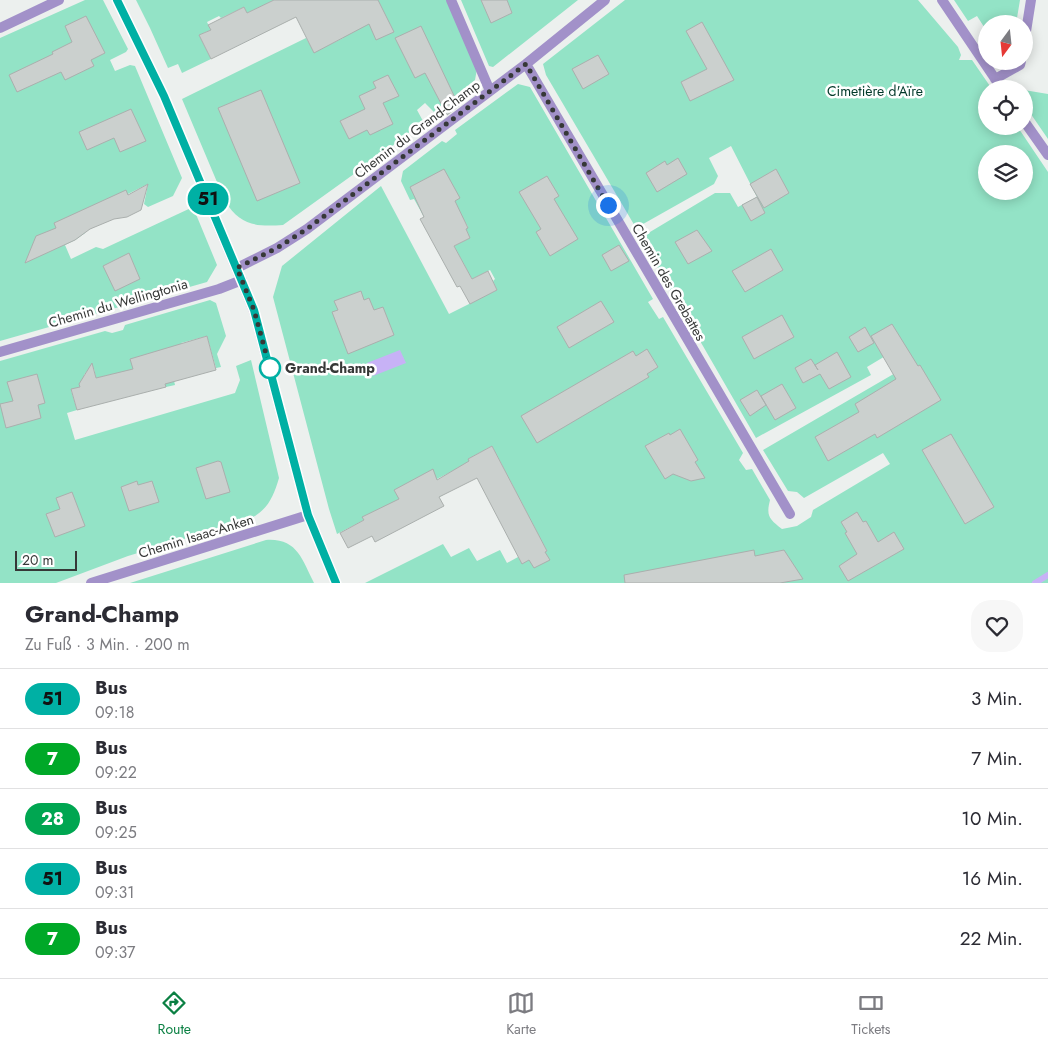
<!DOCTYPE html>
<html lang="de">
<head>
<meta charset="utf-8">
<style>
	body { margin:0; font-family:Jost,sans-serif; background:#f7f7f7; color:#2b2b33; height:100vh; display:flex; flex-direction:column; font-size:19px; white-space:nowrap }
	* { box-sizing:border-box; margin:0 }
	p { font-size:16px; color:#7c7c81 }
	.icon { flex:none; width:28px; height:28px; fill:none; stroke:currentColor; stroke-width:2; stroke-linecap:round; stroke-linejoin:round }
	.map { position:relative; height:583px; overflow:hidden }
	.panel { display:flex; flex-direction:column; background:#fff; flex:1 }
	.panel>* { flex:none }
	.badge { padding:0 10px; border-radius:16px; font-size:18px; line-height:32px }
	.needle { width:32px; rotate:195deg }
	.fabs { position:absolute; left:978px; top:15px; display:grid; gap:10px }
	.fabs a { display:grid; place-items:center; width:55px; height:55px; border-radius:50%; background:#fff; box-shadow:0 2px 12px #0003; font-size:25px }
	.scale { position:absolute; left:15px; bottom:12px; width:62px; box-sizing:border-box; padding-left:5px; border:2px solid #363837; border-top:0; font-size:14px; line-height:18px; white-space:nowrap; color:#363837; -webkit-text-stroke:4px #fff; paint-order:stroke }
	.you { position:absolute; width:25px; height:25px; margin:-12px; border:4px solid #fff; border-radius:50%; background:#1a73e8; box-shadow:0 0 0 8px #1a73e833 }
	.map>.badge { position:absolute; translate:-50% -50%; box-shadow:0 0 0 2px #fff }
	.round { display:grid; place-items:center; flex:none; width:52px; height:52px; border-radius:20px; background:#f7f7f7 }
	.head { display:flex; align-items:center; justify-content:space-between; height:85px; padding:0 25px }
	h1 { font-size:24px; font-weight:700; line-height:38px }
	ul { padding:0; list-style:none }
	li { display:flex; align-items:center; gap:15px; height:60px; padding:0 25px; border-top:1px solid #e1e1e2 }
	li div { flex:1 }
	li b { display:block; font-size:19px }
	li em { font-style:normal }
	li .badge { min-width:55px; font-weight:700; text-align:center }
	.dock { display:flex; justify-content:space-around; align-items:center; height:70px; border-top:1px solid #e1e1e2; background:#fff; font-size:14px; color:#7c7c81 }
	.dock a { display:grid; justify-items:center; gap:2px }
	.dock .on { color:#0b8043 }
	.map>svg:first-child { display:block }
</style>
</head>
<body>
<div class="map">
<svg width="1048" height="583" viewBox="0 0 1048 583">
	<rect width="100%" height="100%" fill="#ecf0ee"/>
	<!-- green -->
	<path fill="#93e3c6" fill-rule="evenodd" d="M 85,0 L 103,0 L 128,49 L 126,52 L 110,60 L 115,71 L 130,65 L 135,66 L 182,178 L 173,196 L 148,207 L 144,204 L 148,184 L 128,194 L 77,213 L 85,233 L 75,240 L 65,245 L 71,259 L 96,247 L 103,249 L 193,207 L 217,265 L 207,282 L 0,341 L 0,38 Z
		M 136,0 L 274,0 L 247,13 L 244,7 L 221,18 L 219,16 L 207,22 L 211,30 L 199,35 L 211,59 L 182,73 L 178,64 L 168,68 L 150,28 Z
		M 321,0 L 447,0 L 477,69 L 475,80 L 434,112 L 425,103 L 417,110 L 423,121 L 386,151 L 283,225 C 255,227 240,225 225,201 L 182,99 L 306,38 L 314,52 L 343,38 Z
		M 461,0 L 578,0 L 493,67 L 489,66 Z
		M 625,0 L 918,0 L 958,47 L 961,55 L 959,60 L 972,60 L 992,89 L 986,89 L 986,126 L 1017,126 L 1048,172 L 1048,583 L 365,583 L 443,544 L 451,557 L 469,548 L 477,561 L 500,550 L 507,563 L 518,557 L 522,563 L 547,551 L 492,446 L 468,459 L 470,462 L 435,480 L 443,495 L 439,497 L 431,483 L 363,518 L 364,520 L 337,534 L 329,509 L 273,297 L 282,266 L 381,186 L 449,314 L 497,290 L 493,281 L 495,279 L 490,270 L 472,279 L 454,246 L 470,238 L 466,229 L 468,227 L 463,218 L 424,217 L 414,199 L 410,200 L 401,181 L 403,171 L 442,141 L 446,143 L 457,134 L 455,130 L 518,84 L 530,87 L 653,299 L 648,302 L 659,319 L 663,317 L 743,453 L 739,460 L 746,470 L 752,469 L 770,500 C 766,516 769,519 782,529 L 797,526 L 811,517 L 813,510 L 890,464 L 883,453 L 804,498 L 797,492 L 788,491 L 763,450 L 897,372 L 887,355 L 867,367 L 871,375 L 756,438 L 643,242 L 645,235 L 715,193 L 730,193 L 738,207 L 757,197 L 731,146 L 709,158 L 718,176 L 714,184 L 636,228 L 546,75 L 543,64 ZM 986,154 L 1024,154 L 1024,191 L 986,191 Z
		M 954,0 L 1020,0 L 1016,24 L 986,24 L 986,30 L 977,16 L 968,21 Z
		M 1024,90 L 1048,94 L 1048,139 L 1024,104 Z
		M 210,300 L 216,303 L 226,336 L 217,354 L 221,367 L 216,368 L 207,336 L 181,343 L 184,354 L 170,364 L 175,385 L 166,387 L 156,352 L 138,385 L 114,374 L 96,378 L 94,369 L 87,371 L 84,375 L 86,381 L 79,384 L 80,387 L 71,390 L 77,410 L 67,413 L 75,440 L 235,393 L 240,380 L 236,366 L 251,360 L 279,478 C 273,498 268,509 250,519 L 128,556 L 56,583 L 0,583 L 0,361 L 105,331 L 112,333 L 123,330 L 125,325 Z
		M 266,540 C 297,538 302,559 314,583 L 130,583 Z"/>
	<!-- water -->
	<path fill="#c7b2f6" d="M 400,350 L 406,363 L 373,376 L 367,363 Z"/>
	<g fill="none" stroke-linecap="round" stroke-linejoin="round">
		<!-- stream -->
		<path stroke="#c7b2f6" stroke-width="6" d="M 1035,583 L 1048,575"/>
	</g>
	<!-- building -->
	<path fill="#cbd0ce" stroke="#aaafad" d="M 274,0 L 378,0 L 394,32 L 376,40 L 369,24 L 314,53 L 296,17 L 211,59 L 199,35 L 211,30 L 208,25 L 244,7 L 247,13 Z
		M 481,0 L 507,0 L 512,13 L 491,23 Z
		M 86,16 L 105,53 L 91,60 L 94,66 L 65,80 L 61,72 L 17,92 L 9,75 L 53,54 L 52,52 L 72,42 L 65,26 Z
		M 702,22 L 734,80 L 690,101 L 681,82 L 707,69 L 686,31 Z
		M 421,26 L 459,106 L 447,115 L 425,73 L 415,78 L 395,38 Z
		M 598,55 L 609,74 L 583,89 L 572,69 Z
		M 388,75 L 399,96 L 383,103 L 393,124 L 370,135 L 367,130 L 349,139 L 340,121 L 365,109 L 359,96 L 376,88 L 373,82 Z
		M 261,90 L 300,183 L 257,201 L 218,108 Z
		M 131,109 L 146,141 L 120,152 L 114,138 L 87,150 L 79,132 Z
		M 678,158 L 687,174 L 657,192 L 646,173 L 665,161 L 667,165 Z
		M 444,169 L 460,198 L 455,201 L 468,228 L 466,229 L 470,238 L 454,246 L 472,279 L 488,271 L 497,290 L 470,304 L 460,286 L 457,287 L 420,219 L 424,217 L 410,187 Z
		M 776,169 L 789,193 L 764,208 L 750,184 Z
		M 547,176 L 559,196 L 554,199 L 578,239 L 550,256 L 536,232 L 541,229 L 519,192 Z
		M 148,184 L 141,210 L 127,217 L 114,219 L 90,229 L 75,240 L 25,263 L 36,236 L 56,228 L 54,223 L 126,190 L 128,195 Z
		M 757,197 L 765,213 L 751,221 L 742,205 Z
		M 697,230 L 712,251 L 688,264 L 675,242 Z
		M 619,245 L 629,261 L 611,271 L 602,255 Z
		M 771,249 L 783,270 L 745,292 L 732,271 Z
		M 129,253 L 140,279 L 115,291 L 103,266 Z
		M 361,291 L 364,300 L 369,298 L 374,310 L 383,307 L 394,335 L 348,354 L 332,312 L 338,310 L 334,301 Z
		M 601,301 L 614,322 L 569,348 L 557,327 Z
		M 782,315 L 794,337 L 754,359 L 742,337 Z
		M 892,324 L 918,366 L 920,365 L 941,400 L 877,438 L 875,434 L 828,461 L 815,437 L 859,412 L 855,404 L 896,379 L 871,336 Z
		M 865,327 L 874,343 L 858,352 L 849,337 Z
		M 207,336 L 216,370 L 165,384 L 166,387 L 77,410 L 71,389 L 80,387 L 79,384 L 92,363 L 96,378 L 133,369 L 130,359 Z
		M 647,349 L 658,367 L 647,374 L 649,377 L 537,443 L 521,416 L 633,351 L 636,356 Z
		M 837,352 L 851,377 L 829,389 L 820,374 L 803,383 L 795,368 L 811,359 L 818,370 L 815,365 Z
		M 37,374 L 45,403 L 38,405 L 41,418 L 6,428 L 0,404 L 13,401 L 7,382 Z
		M 782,384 L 796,408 L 775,420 L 761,396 Z
		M 757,390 L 766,405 L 750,416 L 740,400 Z
		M 680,429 L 698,460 L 695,462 L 705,478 L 691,481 L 673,474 L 665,479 L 645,446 L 669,433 L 670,435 Z
		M 951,434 L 994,507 L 965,524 L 922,450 Z
		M 492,446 L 547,551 L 545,552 L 550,560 L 534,568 L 529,560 L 522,564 L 477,478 L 439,497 L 444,506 L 375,542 L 372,536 L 348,548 L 340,533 L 364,520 L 362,517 L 399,499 L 394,490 L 433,469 L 437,480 L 469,461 L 468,459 Z
		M 218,461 L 221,462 L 230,492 L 206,499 L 196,468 Z
		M 137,481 L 138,485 L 152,481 L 159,502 L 129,511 L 121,487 Z
		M 72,492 L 85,526 L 55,537 L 46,514 L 60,509 L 56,498 Z
		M 857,512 L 863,522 L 866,521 L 878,542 L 894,532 L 904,549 L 848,581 L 839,566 L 857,554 L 845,533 L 847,532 L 841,522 Z
		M 754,550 L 755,556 L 784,550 L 803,579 L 780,583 L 625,583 L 624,575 Z"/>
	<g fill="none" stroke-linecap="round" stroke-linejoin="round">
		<!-- service -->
		<path stroke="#a291c9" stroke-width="10" d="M 942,0 L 1002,89
			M 0,28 L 59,0
			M 1024,44 L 1031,0
			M 995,79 L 1020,65 L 1021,61
			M 1024,121 L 1048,155"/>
		<!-- minor -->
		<path stroke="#a291c9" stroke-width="10" d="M 451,0 L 490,91
			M 526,64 L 790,514
			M 237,268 L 277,248 L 307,229 L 526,64 L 605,0
			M 0,352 L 219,289 L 242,280
			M 91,583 L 308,515"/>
		<!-- tertiary -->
		<path stroke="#a291c9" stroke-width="10" d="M 117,0 L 164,96 L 254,311 L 308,515 L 336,583"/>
	</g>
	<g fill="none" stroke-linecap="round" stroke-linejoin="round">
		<defs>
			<path id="line" d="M 117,0 L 164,96 L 254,310 L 308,515 L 336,583"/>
		</defs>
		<!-- line casing -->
		<use href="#line" stroke="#fff" stroke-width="11"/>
		<!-- line -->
		<use href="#line" stroke="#00b0a4" stroke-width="8"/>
		<!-- walk -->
		<path stroke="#363837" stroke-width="5" stroke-dasharray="0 9" d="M 270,368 L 254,310 L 237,268 L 277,248 L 307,229 L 526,64 L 608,205"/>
	</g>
	<!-- markers -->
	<circle fill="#fff" stroke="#00b0a4" stroke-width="2.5" cx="270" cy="368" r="10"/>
	<g text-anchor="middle" stroke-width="5" stroke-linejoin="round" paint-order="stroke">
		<!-- park labels -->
		<g font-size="14" fill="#003829" stroke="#fff">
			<text x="875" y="96">Cimetière d'Aïre</text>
		</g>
		<!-- street labels -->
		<g font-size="14" fill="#363837" stroke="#fff">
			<text transform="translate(417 129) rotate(-37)" y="5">Chemin du Grand-Champ</text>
			<text transform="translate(669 282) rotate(60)" y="5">Chemin des Grebattes</text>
			<text transform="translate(118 303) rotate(-16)" y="5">Chemin du Wellingtonia</text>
			<text transform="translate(196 536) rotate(-17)" y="5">Chemin Isaac-Anken</text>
		</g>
		<!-- stop labels -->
		<g font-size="14" font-weight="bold" fill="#363837" stroke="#fff" text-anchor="start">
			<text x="285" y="373">Grand-Champ</text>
		</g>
	</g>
</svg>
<div class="fabs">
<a><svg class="needle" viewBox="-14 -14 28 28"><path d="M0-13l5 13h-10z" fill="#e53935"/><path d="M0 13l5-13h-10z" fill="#7c7c81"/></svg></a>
<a><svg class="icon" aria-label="locate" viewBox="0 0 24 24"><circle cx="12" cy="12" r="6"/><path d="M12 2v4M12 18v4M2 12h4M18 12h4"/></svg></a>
<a><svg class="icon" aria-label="layers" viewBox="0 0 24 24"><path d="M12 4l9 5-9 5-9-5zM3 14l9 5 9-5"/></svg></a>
</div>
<div class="scale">20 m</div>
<div class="you" style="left:608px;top:205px"></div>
<b class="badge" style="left:208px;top:199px;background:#00b0a4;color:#111">51</b>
</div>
<section class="panel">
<div class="head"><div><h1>Grand-Champ</h1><p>Zu Fuß · 3 Min. · 200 m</p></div><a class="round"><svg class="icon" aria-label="heart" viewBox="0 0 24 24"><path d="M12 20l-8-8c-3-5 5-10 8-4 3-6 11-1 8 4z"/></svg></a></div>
<ul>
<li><span class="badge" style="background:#00b0a4;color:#111">51</span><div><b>Bus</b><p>09:18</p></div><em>3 Min.</em></li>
<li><span class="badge" style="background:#00a828;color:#fff">7</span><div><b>Bus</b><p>09:22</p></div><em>7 Min.</em></li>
<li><span class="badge" style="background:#00a651;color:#fff">28</span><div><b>Bus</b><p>09:25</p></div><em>10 Min.</em></li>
<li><span class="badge" style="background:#00b0a4;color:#111">51</span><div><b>Bus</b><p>09:31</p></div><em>16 Min.</em></li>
<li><span class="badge" style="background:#00a828;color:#fff">7</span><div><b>Bus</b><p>09:37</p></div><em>22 Min.</em></li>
</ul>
</section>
<nav class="dock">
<a class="on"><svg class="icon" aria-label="directions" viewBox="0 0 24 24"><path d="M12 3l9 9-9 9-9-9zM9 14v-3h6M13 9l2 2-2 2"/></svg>Route</a>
<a><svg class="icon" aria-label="map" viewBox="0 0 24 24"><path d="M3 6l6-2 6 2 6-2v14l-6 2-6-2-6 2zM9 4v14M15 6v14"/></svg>Karte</a>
<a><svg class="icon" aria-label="tickets" viewBox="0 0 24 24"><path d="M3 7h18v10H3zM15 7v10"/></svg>Tickets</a>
</nav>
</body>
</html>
